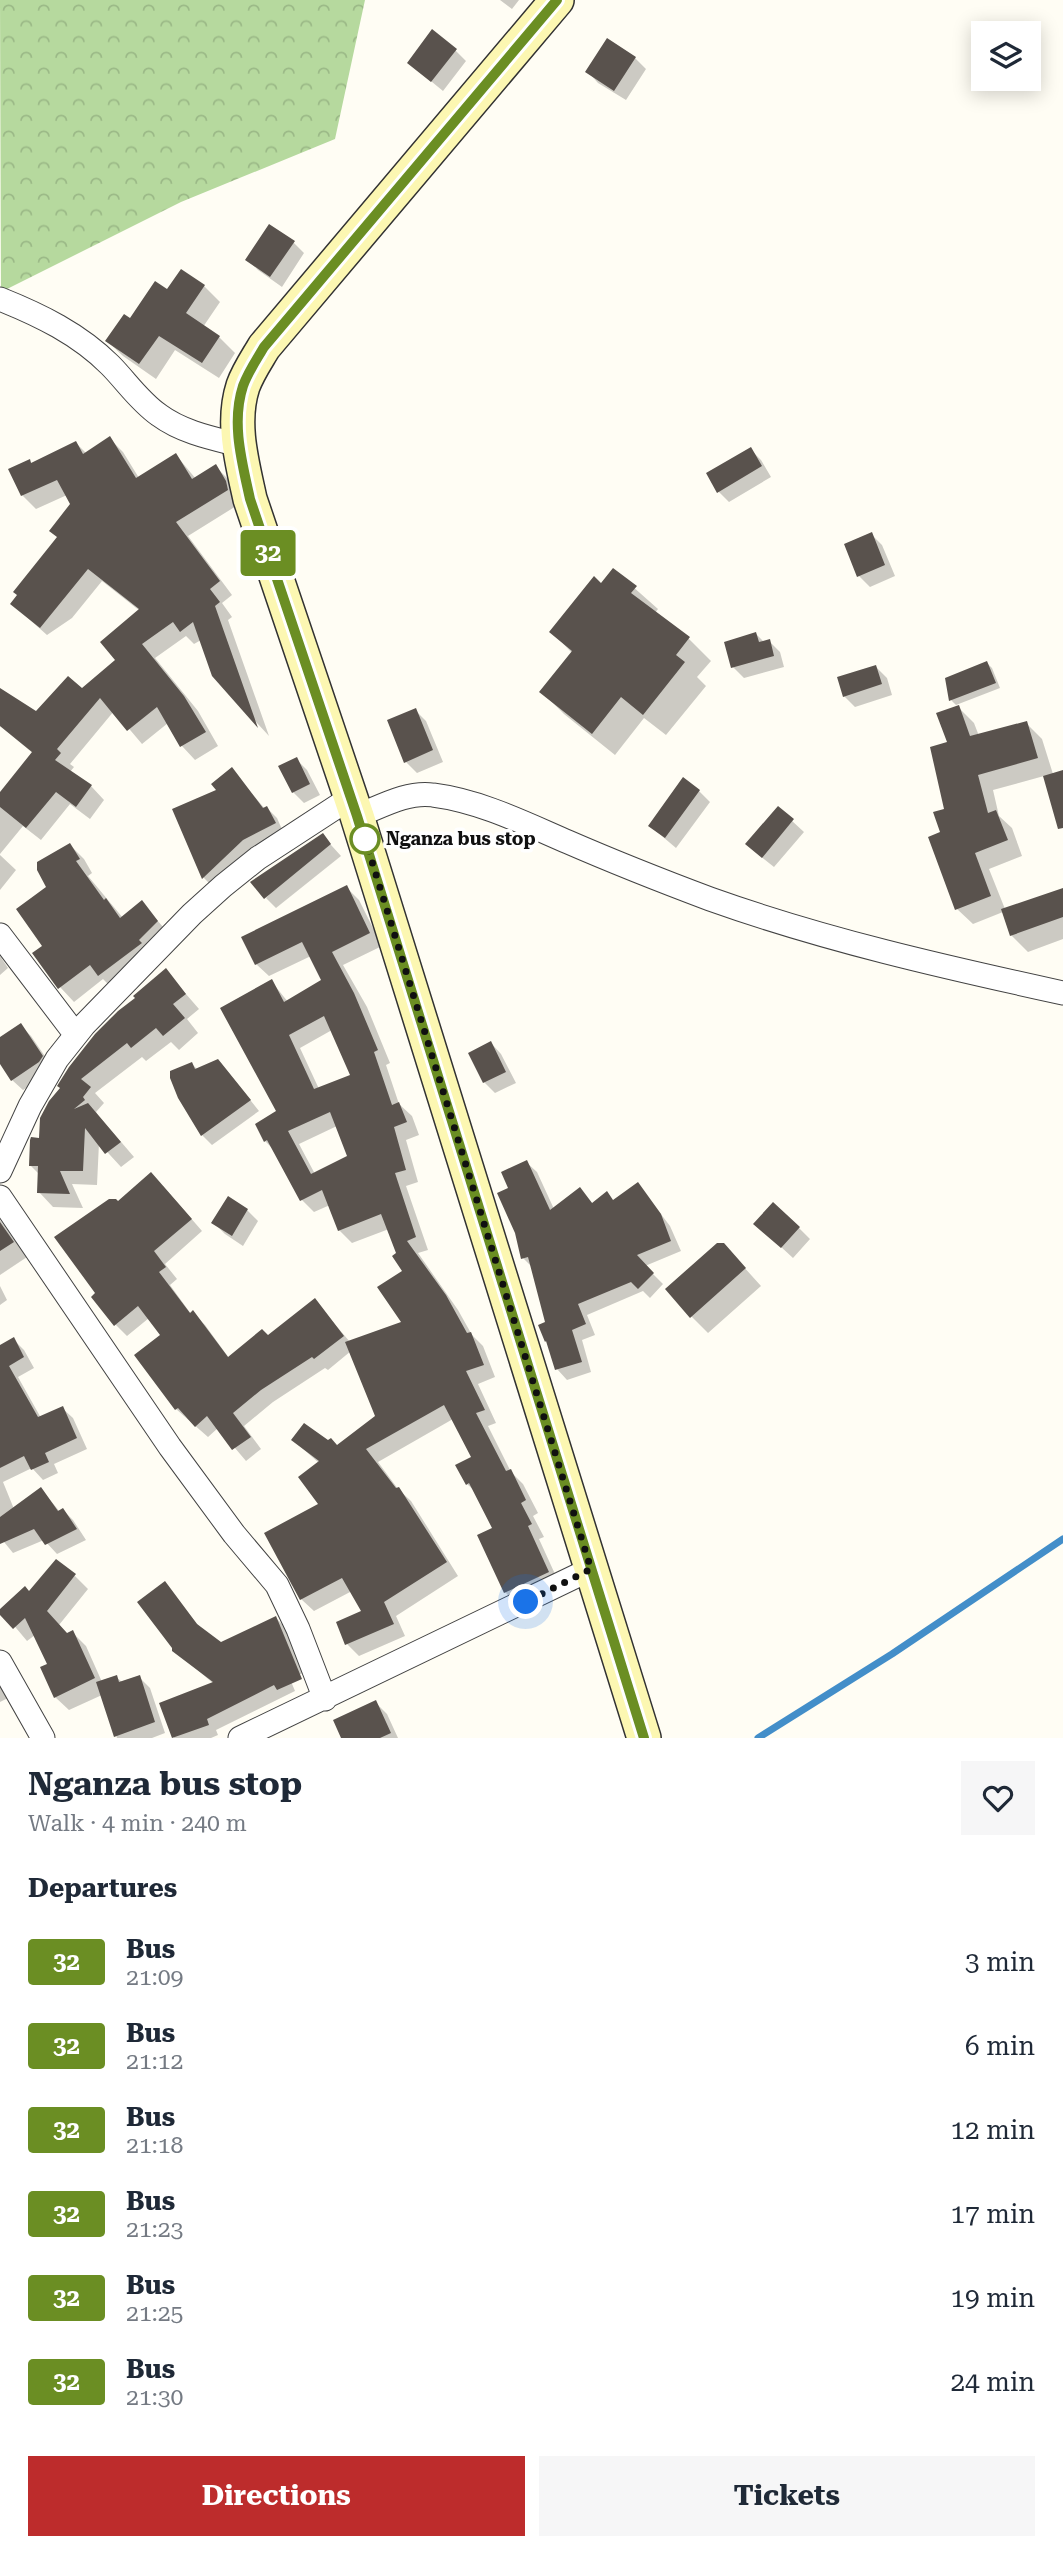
<!DOCTYPE html>
<html lang="en">
<head>
<meta charset="utf-8">
<style>
	body { margin:0; font-family:"Roboto Serif",serif; background:#f6f6f7; color:#1f2937; height:100vh; display:flex; flex-direction:column; font-size:26px; white-space:nowrap }
	* { box-sizing:border-box; margin:0 }
	p { font-size:23px; color:#747a83 }
	.icon { flex:none; width:38px; height:38px; fill:none; stroke:currentColor; stroke-width:2; stroke-linecap:round; stroke-linejoin:round }
	.map { position:relative; height:1738px; overflow:hidden }
	.side { display:flex; flex-direction:column; background:#fff; flex:1 }
	.side>* { flex:none }
	.badge { padding:0 14px; border-radius:5px; font-size:24px; line-height:46px }
	.controls { position:absolute; left:971px; top:21px; display:grid; gap:14px }
	.controls a { display:grid; place-items:center; width:70px; height:70px; border-radius:0px; background:#fff; box-shadow:0 4px 18px #0003; font-size:35px }
	.you { position:absolute; width:35px; height:35px; margin:-18px; border:5px solid #fff; border-radius:50%; background:#1a73e8; box-shadow:0 0 0 10px #1a73e833 }
	.map>.badge { position:absolute; translate:-50% -50%; box-shadow:0 0 0 4px #fff }
	h2 { padding:0 28px; font-size:26px; line-height:63px }
	.round { display:grid; place-items:center; flex:none; width:74px; height:74px; border-radius:0px; background:#f6f6f7 }
	.summary { display:flex; align-items:center; justify-content:space-between; height:119px; padding:0 28px }
	h1 { font-size:33px; font-weight:700; line-height:52px }
	.action { display:flex; gap:14px; margin-top:auto; padding:14px 28px }
	.action a { flex:1; height:80px; border-radius:0px; background:#bd2c2c; color:#fff; font-size:28px; font-weight:700; line-height:80px; text-align:center }
	.action a+a { background:#f6f6f7; color:#1f2937 }
	ul { padding:0; list-style:none }
	li { display:flex; align-items:center; gap:21px; height:84px; padding:0 28px }
	li div { flex:1 }
	li b { display:block; font-size:26px }
	li em { font-style:normal }
	li .badge { min-width:77px; font-weight:700; text-align:center }
	.map>svg:first-child { display:block }
</style>
</head>
<body>
<div class="map">
<svg width="1063" height="1738" viewBox="0 0 1063 1738">
	<defs>
		<pattern id="forest-crowns" width="20" height="18" patternUnits="userSpaceOnUse" patternTransform="scale(1.75)"><rect width="20" height="18" fill="#b6d99e"/><path d="M2 6a3 3 0 1 1 6 0M12 15a3 3 0 1 1 6 0" fill="none" stroke="#9bb987"/></pattern>
	</defs>
	<rect width="100%" height="100%" fill="#fffdf4"/>
	<!-- forest -->
	<path fill="url(#forest-crowns)" d="M 0,0 L 365,0 L 335,139 L 181,202 L 1,292 Z"/>
	<!-- shadow -->
	<path fill="#0003" fill-rule="evenodd" d="M 500,0 L 519,0 L 512,9 Z
		M 455,50 L 466,61 L 443,91 L 409,63 Z
		M 635,58 L 646,69 L 626,100 L 598,83 L 588,72 Z
		M 293,242 L 304,253 L 282,287 L 258,270 L 247,259 Z
		M 182,271 L 204,286 L 220,302 L 203,327 L 219,337 L 235,353 L 219,378 L 175,350 L 156,379 L 123,356 L 107,341 L 168,291 Z
		M 110,439 L 123,452 L 139,478 L 176,455 L 196,479 L 216,467 L 229,480 L 241,503 L 188,536 L 232,595 L 222,603 L 232,617 L 228,620 L 269,736 L 213,675 L 201,640 L 194,644 L 186,636 L 155,658 L 198,711 L 218,746 L 195,760 L 182,746 L 168,723 L 142,744 L 114,711 L 70,764 L 74,767 L 70,772 L 91,786 L 104,800 L 90,819 L 70,804 L 41,840 L 23,826 L 0,854 L 0,794 L 34,754 L 0,726 L 0,690 L 36,714 L 82,690 L 118,660 L 140,611 L 102,581 L 72,618 L 47,635 L 12,604 L 58,538 L 72,505 L 67,495 L 36,509 L 22,495 L 29,461 L 33,464 L 76,443 L 86,453 Z
		M 750,449 L 761,460 L 771,477 L 729,502 L 718,491 Z
		M 871,534 L 882,545 L 895,576 L 870,587 L 859,576 Z
		M 614,570 L 658,609 L 655,613 L 689,639 L 711,661 L 697,677 L 706,686 L 666,735 L 644,718 L 615,755 L 564,714 L 542,692 L 572,653 L 552,632 L 602,585 Z
		M 756,634 L 764,642 L 769,641 L 780,652 L 784,667 L 744,678 L 733,667 Z
		M 987,663 L 992,668 L 1000,688 L 956,705 L 974,723 L 979,736 L 1026,723 L 1042,739 L 1053,774 L 1063,772 L 1063,821 L 1044,776 L 993,790 L 999,816 L 1012,828 L 1022,856 L 989,869 L 1005,909 L 1063,889 L 1063,939 L 1028,952 L 1011,935 L 1003,912 L 973,924 L 957,909 L 942,833 L 946,810 L 949,744 L 958,707 L 951,700 Z
		M 876,667 L 887,678 L 892,695 L 855,707 L 844,696 Z
		M 415,710 L 426,721 L 443,762 L 417,773 L 406,762 Z
		M 296,759 L 307,770 L 320,795 L 304,803 L 293,792 Z
		M 232,770 L 265,809 L 267,808 L 277,818 L 284,834 L 213,887 L 204,878 L 174,810 L 219,790 Z
		M 699,791 L 710,802 L 676,848 L 650,826 Z
		M 778,808 L 804,832 L 774,867 L 759,855 Z
		M 322,835 L 341,856 L 276,908 L 266,898 Z
		M 70,845 L 84,859 L 92,873 L 88,876 L 123,918 L 142,903 L 171,936 L 113,989 L 103,979 L 74,1002 L 60,987 L 44,946 L 49,887 Z
		M 0,855 L 16,870 L 0,890 Z
		M 346,887 L 359,900 L 382,946 L 343,965 L 367,1007 L 390,1063 L 386,1065 L 399,1104 L 412,1116 L 419,1135 L 406,1140 L 418,1182 L 406,1186 L 428,1250 L 418,1253 L 458,1310 L 472,1335 L 483,1346 L 495,1377 L 478,1384 L 496,1423 L 488,1426 L 511,1472 L 523,1484 L 538,1513 L 533,1516 L 544,1537 L 539,1539 L 560,1585 L 518,1605 L 505,1592 L 494,1529 L 477,1493 L 467,1484 L 473,1458 L 453,1419 L 378,1462 L 398,1489 L 411,1501 L 458,1576 L 396,1616 L 405,1636 L 359,1656 L 347,1644 L 364,1612 L 352,1591 L 314,1611 L 301,1599 L 321,1505 L 319,1463 L 293,1440 L 337,1447 L 377,1417 L 351,1351 L 328,1370 L 325,1368 L 273,1402 L 244,1426 L 261,1449 L 246,1461 L 218,1428 L 208,1437 L 176,1409 L 162,1336 L 149,1318 L 127,1336 L 115,1324 L 98,1293 L 118,1203 L 163,1186 L 202,1231 L 165,1264 L 177,1279 L 170,1285 L 191,1314 L 193,1313 L 205,1325 L 229,1358 L 268,1337 L 315,1301 L 350,1342 L 403,1323 L 404,1271 L 389,1229 L 352,1243 L 339,1230 L 330,1205 L 314,1212 L 301,1199 L 276,1152 L 265,1141 L 278,1111 L 272,982 L 288,1002 L 323,981 L 311,956 L 269,976 L 256,964 ZM 332,1030 L 353,1076 L 319,1089 L 300,1048 ZM 337,1126 L 349,1157 L 315,1174 L 299,1144 Z
		M 0,956 L 8,968 L 0,975 Z
		M 166,971 L 199,1009 L 187,1019 L 198,1033 L 179,1050 L 171,1042 L 146,1061 L 142,1057 L 95,1093 L 104,1103 L 96,1112 L 98,1115 L 134,1157 L 121,1167 L 99,1143 L 97,1185 L 72,1184 L 83,1208 L 53,1207 L 39,1192 L 39,1174 L 30,1165 L 41,1140 L 41,1119 L 137,998 Z
		M 20,1025 L 31,1036 L 53,1068 L 50,1073 L 23,1090 L 12,1080 L 0,1061 L 0,1039 Z
		M 491,1043 L 501,1054 L 516,1083 L 495,1093 L 484,1082 L 470,1054 Z
		M 192,1064 L 198,1070 L 228,1072 L 259,1111 L 212,1145 L 202,1135 Z
		M 526,1162 L 537,1172 L 554,1209 L 580,1189 L 593,1204 L 614,1201 L 638,1184 L 670,1226 L 681,1251 L 645,1266 L 663,1284 L 650,1298 L 643,1291 L 587,1315 L 595,1335 L 582,1340 L 591,1372 L 567,1380 L 557,1369 L 548,1323 L 533,1268 L 523,1258 L 510,1189 Z
		M 229,1199 L 247,1210 L 258,1221 L 243,1246 L 225,1234 L 214,1223 Z
		M 0,1220 L 27,1257 L 0,1275 Z
		M 799,1228 L 810,1239 L 793,1258 L 767,1234 Z
		M 724,1245 L 761,1286 L 708,1333 L 691,1316 Z
		M 0,1286 L 7,1300 L 0,1305 Z
		M 13,1339 L 24,1350 L 34,1368 L 18,1377 L 41,1418 L 62,1408 L 73,1418 L 87,1449 L 54,1464 L 58,1473 L 43,1480 L 32,1468 L 3,1482 L 14,1509 L 41,1489 L 60,1512 L 63,1510 L 73,1520 L 86,1540 L 57,1554 L 44,1540 L 13,1553 L 0,1537 L 0,1347 Z
		M 75,1576 L 88,1589 L 59,1625 L 68,1635 L 73,1633 L 86,1646 L 102,1682 L 116,1677 L 122,1682 L 139,1677 L 150,1688 L 165,1733 L 152,1738 L 117,1738 L 102,1695 L 69,1710 L 55,1697 L 49,1665 L 35,1635 L 27,1641 L 1,1610 L 29,1593 Z
		M 165,1584 L 202,1630 L 221,1644 L 276,1618 L 286,1628 L 305,1672 L 290,1679 L 295,1691 L 216,1730 L 218,1735 L 211,1738 L 174,1738 L 161,1704 L 214,1684 L 174,1650 Z
		M 0,1684 L 8,1698 L 0,1702 Z
		M 376,1703 L 387,1714 L 398,1738 L 343,1738 Z"/>
	<g fill="none" stroke-linecap="round" stroke-linejoin="round">
		<!-- stream -->
		<path stroke="#438ec9" stroke-width="7" d="M 758,1738 L 892,1654 L 1063,1539"/>
	</g>
	<!-- building -->
	<path fill="#59524d" fill-rule="evenodd" d="M 432,29 L 457,49 L 431,82 L 407,63 Z
		M 607,38 L 636,57 L 614,91 L 585,72 Z
		M 269,224 L 295,241 L 270,277 L 245,260 Z
		M 181,269 L 205,285 L 186,313 L 220,336 L 202,363 L 159,336 L 139,364 L 105,341 L 124,314 L 130,318 L 155,281 L 167,289 Z
		M 110,436 L 136,478 L 176,453 L 192,479 L 216,464 L 226,481 L 228,490 L 176,522 L 220,581 L 210,589 L 220,602 L 215,606 L 258,728 L 212,676 L 193,622 L 180,632 L 173,622 L 142,644 L 184,696 L 206,732 L 180,747 L 157,707 L 127,731 L 100,698 L 57,749 L 61,753 L 55,760 L 92,785 L 76,807 L 56,792 L 26,828 L 0,807 L 0,792 L 32,752 L 0,726 L 0,688 L 36,711 L 68,676 L 82,688 L 115,660 L 100,642 L 139,609 L 88,569 L 40,628 L 10,604 L 17,595 L 13,592 L 57,537 L 49,531 L 70,504 L 57,480 L 21,496 L 8,469 L 30,459 L 31,463 L 76,441 L 83,454 Z
		M 751,447 L 762,466 L 717,493 L 706,473 Z
		M 872,532 L 885,565 L 857,577 L 844,544 Z
		M 613,568 L 637,586 L 631,593 L 690,637 L 676,655 L 685,662 L 643,715 L 621,697 L 592,734 L 539,692 L 572,651 L 549,632 L 594,576 L 601,583 Z
		M 756,632 L 759,642 L 770,639 L 774,656 L 731,668 L 724,642 Z
		M 987,661 L 996,683 L 949,701 L 945,678 Z
		M 876,665 L 882,684 L 843,697 L 837,677 Z
		M 959,705 L 970,736 L 1027,721 L 1038,758 L 978,775 L 988,813 L 996,810 L 1008,840 L 975,853 L 991,896 L 955,910 L 928,837 L 940,832 L 933,812 L 944,809 L 930,747 L 947,742 L 936,713 Z
		M 416,708 L 433,750 L 404,763 L 387,720 Z
		M 297,757 L 310,784 L 292,793 L 278,766 Z
		M 232,767 L 263,808 L 267,806 L 276,823 L 243,840 L 202,879 L 172,809 L 216,790 L 211,784 Z
		M 1063,770 L 1063,828 L 1058,829 L 1043,776 Z
		M 683,777 L 700,790 L 665,838 L 648,826 Z
		M 778,806 L 794,819 L 762,858 L 745,844 Z
		M 323,833 L 331,844 L 264,899 L 250,882 Z
		M 70,843 L 80,859 L 76,861 L 104,900 L 106,898 L 120,918 L 142,900 L 158,921 L 139,940 L 142,943 L 98,976 L 90,965 L 58,989 L 32,953 L 42,946 L 16,909 L 46,887 L 37,870 L 37,862 Z
		M 347,885 L 370,933 L 332,952 L 354,993 L 378,1050 L 374,1052 L 392,1105 L 399,1102 L 407,1122 L 394,1127 L 406,1170 L 395,1173 L 416,1237 L 407,1241 L 446,1295 L 467,1333 L 471,1332 L 484,1365 L 466,1371 L 485,1410 L 476,1413 L 506,1471 L 511,1469 L 526,1500 L 521,1503 L 532,1524 L 528,1526 L 549,1572 L 504,1593 L 477,1535 L 492,1528 L 469,1483 L 466,1485 L 455,1465 L 471,1457 L 444,1405 L 366,1449 L 396,1488 L 399,1487 L 447,1562 L 384,1602 L 394,1624 L 345,1645 L 336,1622 L 361,1611 L 342,1578 L 300,1600 L 264,1533 L 318,1504 L 298,1477 L 319,1461 L 291,1440 L 304,1423 L 328,1440 L 331,1438 L 337,1445 L 375,1416 L 345,1342 L 401,1322 L 377,1287 L 402,1271 L 392,1256 L 396,1253 L 381,1214 L 338,1231 L 322,1190 L 300,1201 L 267,1140 L 264,1142 L 255,1124 L 276,1111 L 220,1008 L 272,979 L 284,1002 L 321,980 L 302,942 L 255,965 L 241,937 ZM 324,1016 L 350,1075 L 314,1089 L 289,1035 ZM 330,1112 L 347,1156 L 311,1174 L 288,1131 Z
		M 1063,888 L 1063,917 L 1010,936 L 1001,909 Z
		M 166,968 L 186,994 L 173,1004 L 185,1018 L 163,1036 L 156,1028 L 131,1048 L 127,1043 L 81,1079 L 91,1087 L 83,1097 L 85,1100 L 74,1109 L 88,1103 L 121,1142 L 105,1154 L 85,1128 L 83,1171 L 60,1171 L 70,1194 L 37,1193 L 38,1166 L 29,1166 L 30,1140 L 31,1137 L 39,1138 L 40,1118 L 49,1101 L 60,1088 L 57,1086 L 69,1067 L 95,1034 L 118,1011 L 135,998 L 133,996 Z
		M 21,1023 L 43,1056 L 39,1062 L 11,1081 L 0,1064 L 0,1037 Z
		M 491,1041 L 506,1072 L 483,1083 L 468,1053 Z
		M 218,1059 L 251,1100 L 201,1136 L 178,1098 L 170,1078 L 170,1071 L 192,1062 L 195,1069 Z
		M 527,1160 L 550,1210 L 580,1187 L 592,1203 L 607,1191 L 613,1200 L 638,1182 L 661,1214 L 671,1241 L 637,1255 L 654,1273 L 638,1289 L 631,1282 L 578,1304 L 586,1324 L 572,1330 L 582,1362 L 555,1370 L 546,1341 L 545,1342 L 538,1325 L 545,1322 L 528,1257 L 521,1259 L 515,1233 L 497,1193 L 508,1188 L 501,1172 Z
		M 151,1172 L 192,1219 L 154,1251 L 166,1267 L 159,1272 L 190,1313 L 193,1310 L 228,1357 L 262,1329 L 268,1335 L 315,1298 L 344,1336 L 314,1359 L 312,1357 L 261,1390 L 233,1413 L 251,1437 L 232,1450 L 207,1416 L 195,1427 L 178,1408 L 175,1410 L 134,1355 L 160,1335 L 138,1306 L 114,1326 L 91,1297 L 95,1293 L 54,1237 L 109,1199 L 116,1199 L 118,1201 Z
		M 228,1196 L 248,1209 L 232,1236 L 211,1223 Z
		M 773,1202 L 800,1227 L 781,1248 L 753,1224 Z
		M 0,1222 L 14,1242 L 0,1251 Z
		M 717,1243 L 724,1243 L 746,1268 L 690,1318 L 665,1289 Z
		M 14,1337 L 24,1357 L 9,1366 L 38,1417 L 63,1406 L 77,1438 L 45,1453 L 49,1462 L 31,1470 L 24,1456 L 0,1468 L 0,1345 Z
		M 41,1487 L 58,1511 L 63,1508 L 77,1529 L 45,1545 L 34,1529 L 0,1544 L 0,1517 Z
		M 56,1559 L 76,1574 L 47,1611 L 67,1633 L 73,1630 L 95,1678 L 54,1698 L 40,1667 L 47,1664 L 25,1618 L 13,1629 L 0,1615 L 0,1609 L 25,1586 L 29,1591 Z
		M 165,1581 L 197,1624 L 221,1642 L 276,1616 L 302,1679 L 277,1690 L 274,1685 L 207,1719 L 209,1725 L 172,1738 L 159,1703 L 213,1682 L 172,1651 L 172,1648 L 137,1602 Z
		M 117,1675 L 119,1682 L 140,1675 L 155,1722 L 114,1737 L 96,1682 Z
		M 376,1700 L 391,1733 L 380,1738 L 341,1738 L 333,1720 Z"/>
	<g fill="none" stroke-linecap="round" stroke-linejoin="round">
		<defs>
			<path id="minor" d="M 0,299 C 40,315 79,334 110,365 C 126,381 139,401 159,415 C 182,432 211,438 239,445
				M 357,816 C 380,807 408,791 433,795 C 480,801 524,823 568,842 C 614,862 662,881 710,899 C 825,940 944,967 1063,993
				M 0,935 L 76,1035
				M 0,1171 L 30,1106 L 57,1059 L 84,1025 L 192,914 L 223,886 L 258,858 L 350,798
				M 0,1197 L 170,1447 L 234,1534 L 277,1585 L 298,1629 L 325,1699
				M 0,1662 L 43,1738
				M 240,1738 L 591,1569"/>
			<path id="secondary" d="M 557,0 L 264,347 C 257,359 248,372 243,386 C 231,423 242,462 250,499 L 357,816 L 644,1738"/>
		</defs>
		<!-- minor casing -->
		<use href="#minor" stroke="#434343" stroke-width="25"/>
		<!-- secondary casing -->
		<use href="#secondary" stroke="#323232" stroke-width="36"/>
		<!-- minor -->
		<use href="#minor" stroke="#fff" stroke-width="23"/>
		<!-- secondary -->
		<use href="#secondary" stroke="#fcf7b2" stroke-width="33"/>
	</g>
	<g fill="none" stroke-linecap="round" stroke-linejoin="round">
		<defs>
			<path id="line" d="M 557,0 L 264,347 C 257,359 248,372 243,386 C 231,423 242,462 250,499 L 357,816 L 644,1738"/>
		</defs>
		<!-- line casing -->
		<use href="#line" stroke="#fff" stroke-width="16"/>
		<!-- line -->
		<use href="#line" stroke="#6b8e23" stroke-width="10"/>
		<!-- walk -->
		<path stroke="#101010" stroke-width="7" stroke-dasharray="0 12.6" d="M 365,839 L 591,1569 L 526,1602"/>
	</g>
	<!-- markers -->
	<circle fill="#fff" stroke="#6b8e23" stroke-width="3.5" cx="365" cy="839" r="14"/>
	<g text-anchor="middle" stroke-width="7" stroke-linejoin="round" paint-order="stroke">
		<!-- stop labels -->
		<g font-size="18" font-weight="bold" fill="#101010" stroke="#fff" text-anchor="start">
			<text x="386" y="845">Nganza bus stop</text>
		</g>
	</g>
</svg>
<div class="controls">
<a><svg class="icon" aria-label="layers" viewBox="0 0 24 24"><path d="M12 4l9 5-9 5-9-5zM3 14l9 5 9-5"/></svg></a>
</div>
<div class="you" style="left:526px;top:1602px"></div>
<b class="badge" style="left:268px;top:553px;background:#6b8e23;color:#fff">32</b>
</div>
<section class="side">
<div class="summary"><div><h1>Nganza bus stop</h1><p>Walk · 4 min · 240 m</p></div><a class="round"><svg class="icon" aria-label="heart" viewBox="0 0 24 24"><path d="M12 20l-8-8c-3-5 5-10 8-4 3-6 11-1 8 4z"/></svg></a></div>
<h2>Departures</h2>
<ul>
<li><span class="badge" style="background:#6b8e23;color:#fff">32</span><div><b>Bus</b><p>21:09</p></div><em>3 min</em></li>
<li><span class="badge" style="background:#6b8e23;color:#fff">32</span><div><b>Bus</b><p>21:12</p></div><em>6 min</em></li>
<li><span class="badge" style="background:#6b8e23;color:#fff">32</span><div><b>Bus</b><p>21:18</p></div><em>12 min</em></li>
<li><span class="badge" style="background:#6b8e23;color:#fff">32</span><div><b>Bus</b><p>21:23</p></div><em>17 min</em></li>
<li><span class="badge" style="background:#6b8e23;color:#fff">32</span><div><b>Bus</b><p>21:25</p></div><em>19 min</em></li>
<li><span class="badge" style="background:#6b8e23;color:#fff">32</span><div><b>Bus</b><p>21:30</p></div><em>24 min</em></li>
</ul>
<div class="action"><a>Directions</a><a>Tickets</a></div>
</section>
</body>
</html>
